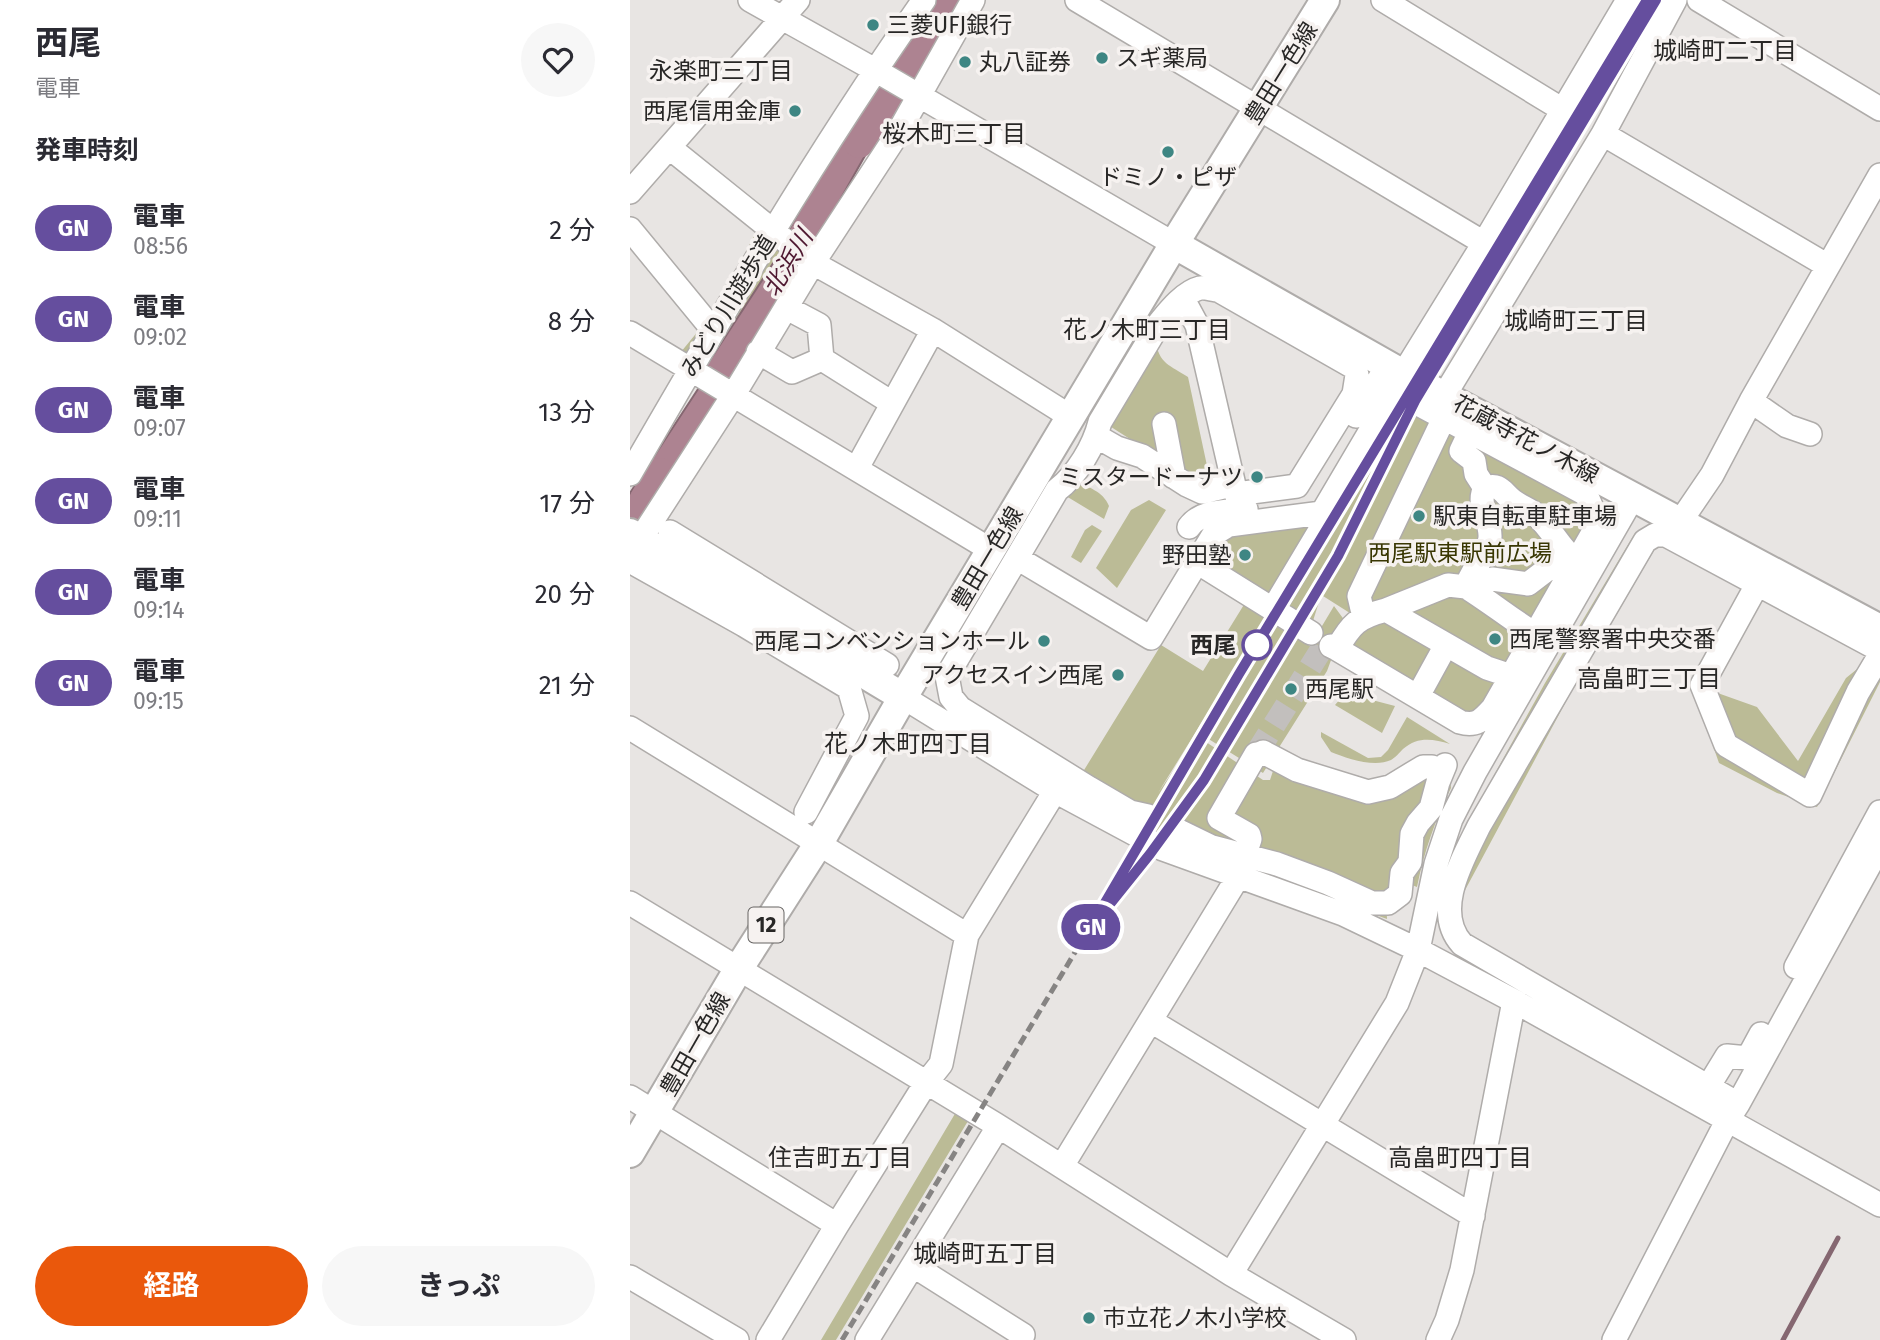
<!DOCTYPE html>
<html lang="ja">
<head>
<meta charset="utf-8">
<style>
	body { margin:0; font-family:"Fira Sans","Noto Sans JP",sans-serif; background:#f7f7f7; color:#2b2b33; height:100vh; display:flex; flex-direction:column; font-size:26px; white-space:nowrap }
	* { box-sizing:border-box; margin:0 }
	p { font-size:23px; color:#7c7c81 }
	.icon { flex:none; width:38px; height:38px; fill:none; stroke:currentColor; stroke-width:2; stroke-linecap:round; stroke-linejoin:round }
	.map { position:relative; flex:1; overflow:hidden }
	.drawer { display:flex; flex-direction:column; background:#fff; width:630px }
	.drawer>* { flex:none }
	.badge { padding:0 14px; border-radius:23px; font-size:24px; line-height:46px }
	.map>.badge { position:absolute; translate:-50% -50%; box-shadow:0 0 0 4px #fff }
	h2 { padding:0 35px; font-size:26px; line-height:63px }
	.round { display:grid; place-items:center; flex:none; width:74px; height:74px; border-radius:37px; background:#f7f7f7 }
	.summary { display:flex; align-items:center; justify-content:space-between; height:119px; padding:0 35px }
	h1 { font-size:33px; font-weight:700; line-height:52px }
	.button { display:flex; gap:14px; margin-top:auto; padding:14px 35px }
	.button a { flex:1; height:80px; border-radius:42px; background:#ea580c; color:#fff; font-size:28px; font-weight:700; line-height:80px; text-align:center }
	.button a+a { background:#f7f7f7; color:#2b2b33 }
	ul { padding:0; list-style:none }
	li { display:flex; align-items:center; gap:21px; height:91px; padding:0 35px }
	li div { flex:1 }
	li b { display:block; font-size:26px }
	li em { font-style:normal }
	li .badge { min-width:77px; font-weight:700; text-align:center }
	main { display:flex; flex:1; min-height:0 }
	.map>svg:first-child { display:block }
</style>
</head>
<body>
<main>
<section class="drawer">
<div class="summary"><div><h1>西尾</h1><p>電車</p></div><a class="round"><svg class="icon" aria-label="heart" viewBox="0 0 24 24"><path d="M12 20l-8-8c-3-5 5-10 8-4 3-6 11-1 8 4z"/></svg></a></div>
<h2>発車時刻</h2>
<ul>
<li><span class="badge" style="background:#654e9e;color:#fff">GN</span><div><b>電車</b><p>08:56</p></div><em>2 分</em></li>
<li><span class="badge" style="background:#654e9e;color:#fff">GN</span><div><b>電車</b><p>09:02</p></div><em>8 分</em></li>
<li><span class="badge" style="background:#654e9e;color:#fff">GN</span><div><b>電車</b><p>09:07</p></div><em>13 分</em></li>
<li><span class="badge" style="background:#654e9e;color:#fff">GN</span><div><b>電車</b><p>09:11</p></div><em>17 分</em></li>
<li><span class="badge" style="background:#654e9e;color:#fff">GN</span><div><b>電車</b><p>09:14</p></div><em>20 分</em></li>
<li><span class="badge" style="background:#654e9e;color:#fff">GN</span><div><b>電車</b><p>09:15</p></div><em>21 分</em></li>
</ul>
<div class="button"><a>経路</a><a>きっぷ</a></div>
</section>
<div class="map">
<svg width="1250" height="1340" viewBox="0 0 1250 1340">
	<rect width="100%" height="100%" fill="#e8e5e3"/>
	<!-- green -->
	<path fill="#bbbb96" d="M 126,232 L 153,248 L 72,374 L 46,358 L 87,308 Z
		M 526,341 C 528,363 541,366 558,377 L 579,475 L 561,478 L 478,425 Z
		M 776,382 L 953,498 L 962,526 L 861,704 L 833,719 L 707,644 L 697,671 L 633,773 L 569,733 L 637,621 L 680,646 L 704,606 L 715,621 L 723,615 L 693,596 L 768,449 L 710,535 L 677,640 L 558,563 L 579,531 L 683,505 Z
		M 444,481 C 458,487 473,491 479,506 L 474,519 L 436,496 Z
		M 519,500 L 536,510 L 487,588 L 466,568 L 501,510 Z
		M 462,525 L 472,531 L 451,563 L 441,557 L 455,530 Z
		M 1036,530 L 940,694 L 826,907 L 808,904 L 822,851 L 915,683 L 1005,533 Z
		M 615,603 L 637,617 L 528,793 L 567,736 L 633,780 L 640,780 L 644,768 L 756,801 L 756,793 L 775,774 L 820,780 L 821,788 C 805,820 794,852 787,887 L 782,885 L 756,898 L 757,919 L 707,901 L 705,883 L 707,874 L 698,871 L 697,874 L 623,846 L 622,832 L 619,870 L 586,836 L 574,855 L 506,827 L 521,805 L 508,804 L 451,775 L 531,645 L 573,671 Z
		M 1242,657 L 1250,661 L 1250,682 L 1187,807 L 1147,793 L 1089,763 L 1071,712 L 1082,691 L 1127,707 L 1168,761 L 1216,678 Z
		M 723,695 L 765,706 L 752,733 L 705,705 L 711,698 Z
		M 777,717 L 820,744 C 803,739 788,736 773,749 C 770,752 765,758 761,760 C 744,768 716,758 701,752 L 691,737 L 691,732 L 738,758 L 751,757 L 758,750 Z
		M 326,1112 L 338,1121 L 206,1340 L 191,1340 Z"/>
	<!-- water -->
	<path fill="#ad8391" stroke="#856771" stroke-width="2" d="M 304,0 L 330,0 L 290,68 L 264,54 Z
		M 232,102 L 260,111 L 182,250 L 157,233 Z
		M 153,248 L 170,262 L 96,385 L 71,374 Z
		M 70,386 L 91,398 L 18,514 L 0,502 L 0,493 Z"/>
	<g fill="none" stroke-linecap="round" stroke-linejoin="round">
		<!-- stream -->
		<path stroke="#856771" stroke-width="5" d="M 1153,1340 L 1208,1238"/>
		<!-- river -->
		<path stroke="#ad8391" stroke-width="30" d="M 229,143 L 316,0
			M 0,525 L 30,473"/>
		<!-- minor-tunnel -->
		<path stroke="#c2bfbd" stroke-width="23" stroke-dasharray="23 11" stroke-linecap="butt" d="M 626,754 L 696,642"/>
		<defs>
			<path id="minor" d="M 120,0 L 245,70 L 544,244
				M 447,0 L 854,243
				M 753,0 L 933,110
				M 1069,0 L 1250,109
				M 973,134 L 1198,266
				M 40,148 L 183,263 L 303,330 L 441,417
				M 0,192 L 168,0
				M 0,229 L 83,330
				M 157,308 L 189,325 L 192,359 L 262,403
				M 0,333 L 361,550
				M 128,352 L 162,372 L 192,359
				M 773,374 L 854,243 L 998,0
				M 814,396 L 973,134 L 1045,0
				M 1121,401 L 1157,426 L 1180,434
				M 726,416 L 758,365
				M 534,424 L 544,477
				M 840,432 L 831,451 L 844,461 L 846,474 L 855,488 C 846,504 861,520 860,537 C 860,548 841,572 836,587 C 860,602 881,619 905,634
				M 466,436 L 487,448 L 512,456 L 557,485 L 572,492 L 602,485
				M 227,468 L 303,330
				M 0,474 C 93,313 187,152 294,0
				M 855,488 C 870,483 872,492 882,500 C 889,506 899,509 906,515 C 922,529 930,549 947,562
				M 1050,522 L 1082,475 L 1121,401 L 1250,175
				M 559,527 C 571,510 597,512 616,509
				M 40,532 L 257,665
				M 0,555 L 104,394 L 183,263 L 268,133 L 343,0
				M 387,558 L 521,638 L 584,534 L 599,525 L 692,513 L 764,391 L 956,494 L 964,513 L 964,531 L 863,708 C 853,719 847,727 830,722 L 707,649
				M 0,561 L 114,625 L 219,688 L 227,716 L 176,812
				M 567,562 L 681,633
				M 1128,583 L 1072,685 L 1096,745 L 1180,795 L 1228,692 L 1250,655
				M 643,609 L 695,522 L 692,513
				M 756,610 L 818,585 L 836,587 L 862,579 L 898,584 L 915,571 L 942,558
				M 737,615 L 732,609 L 729,596 L 814,418
				M 701,646 L 707,649 C 721,624 728,617 756,610 L 857,668 L 881,676
				M 788,696 L 816,645
				M 273,697 L 425,791 L 533,849 L 713,914 L 788,950 L 884,1001 L 1250,1205
				M 0,728 L 337,935
				M 633,752 L 667,770 L 738,792 L 760,787 L 793,767 L 802,767 L 812,771
				M 518,816 L 500,812 L 459,788 L 330,708 L 321,697 L 317,676 L 427,490 C 447,475 464,446 470,422 L 530,322 C 539,311 554,292 570,288 C 575,287 583,290 588,290 L 725,368 L 727,375 L 724,394 L 667,486 L 606,494 L 567,325 L 553,299
				M 547,830 L 582,847 L 647,864 L 698,883 L 742,903 L 758,903 L 770,894 L 772,873 L 780,862 L 782,834 L 788,823 L 801,808 L 808,782 L 815,765
				M 615,854 L 620,839 L 619,835 L 589,818 L 626,754
				M 0,903 L 365,1124 L 601,1274 L 714,1340
				M 1166,967 L 1250,812
				M 521,1021 L 843,1216
				M 1078,1087 L 1097,1056 L 1118,1058 L 1131,1034
				M 0,1097 L 207,1225
				M 1108,1104 L 832,944 C 802,911 833,859 849,826 L 1015,541 L 1025,535 L 1036,535 L 1250,650
				M 432,1166 L 608,877
				M 284,1266 L 393,1335 L 390,1340
				M 601,1274 L 767,1003 L 788,950 L 806,864 L 821,819 L 845,772 L 1003,497
				M 0,1277 L 107,1340
				M 138,1340 L 207,1225 L 296,1083 L 311,1064 L 337,935 L 425,791
				M 237,1340 L 368,1127
				M 808,1340 L 817,1320 L 832,1270 L 884,1001
				M 984,1340 L 1097,1121 L 1108,1104 L 1250,846"/>
			<path id="major" d="M 544,244 L 773,374 L 1250,629
				M 0,533 L 273,697
				M 0,1153 L 109,968 L 189,843 L 273,697 L 544,244 L 695,0"/>
		</defs>
		<!-- minor casing -->
		<use href="#minor" stroke="#afacaa" stroke-width="26"/>
		<!-- major casing -->
		<use href="#major" stroke="#afacaa" stroke-width="32"/>
		<!-- minor -->
		<use href="#minor" stroke="#fff" stroke-width="23"/>
		<!-- major -->
		<use href="#major" stroke="#fff" stroke-width="28"/>
		<!-- rail -->
		<path stroke="#868483" stroke-width="5" stroke-dasharray="10 5" stroke-linecap="butt" d="M 491,888 L 520,854 L 574,780 L 708,556 L 785,401
			M 212,1340 C 481,894 747,446 1017,0"/>
	</g>
	<g fill="none" stroke-linecap="round" stroke-linejoin="round">
		<defs>
			<path id="line" d="M 1017,0 L 609,674 L 459,930 L 520,854 L 574,780 L 708,556 L 785,401 L 1026,0"/>
		</defs>
		<!-- line casing -->
		<use href="#line" stroke="#fff" stroke-width="16"/>
		<!-- line -->
		<use href="#line" stroke="#654e9e" stroke-width="10"/>
	</g>
	<!-- markers -->
	<g fill="#3e8683" stroke="#f6f2f0" stroke-width="2.5">
		<circle cx="243" cy="25" r="7"/>
		<circle cx="472" cy="58" r="7"/>
		<circle cx="335" cy="62" r="7"/>
		<circle cx="165" cy="111" r="7"/>
		<circle cx="538" cy="152" r="7"/>
		<circle cx="627" cy="477" r="7"/>
		<circle cx="789" cy="516" r="7"/>
		<circle cx="615" cy="555" r="7"/>
		<circle cx="865" cy="639" r="7"/>
		<circle cx="414" cy="641" r="7"/>
		<circle cx="488" cy="675" r="7"/>
		<circle cx="661" cy="689" r="7"/>
		<circle cx="459" cy="1318" r="7"/>
	</g>
	<circle fill="#fff" stroke="#654e9e" stroke-width="3.5" cx="627" cy="645" r="14"/>
	<g text-anchor="middle" stroke-width="7" stroke-linejoin="round" paint-order="stroke">
		<!-- shield labels -->
		<rect fill="#f6f2f0" stroke="#666463" stroke-width="2" x="118.5" y="907.5" width="35" height="35" rx="5"/>
		<g font-size="21" font-weight="bold" fill="#282726">
			<text x="136" y="932">12</text>
		</g>
		<!-- poi labels -->
		<g font-size="23" fill="#282726" stroke="#f6f2f0" text-anchor="start">
			<text x="257" y="33">三菱UFJ銀行</text>
			<text x="486" y="66">スギ薬局</text>
			<text x="349" y="70">丸八証券</text>
			<text x="151" y="119" text-anchor="end">西尾信用金庫</text>
			<text x="538" y="185" text-anchor="middle">ドミノ・ピザ</text>
			<text x="613" y="485" text-anchor="end">ミスタードーナツ</text>
			<text x="803" y="524">駅東自転車駐車場</text>
			<text x="601" y="563" text-anchor="end">野田塾</text>
			<text x="879" y="647">西尾警察署中央交番</text>
			<text x="400" y="649" text-anchor="end">西尾コンベンションホール</text>
			<text x="474" y="683" text-anchor="end">アクセスイン西尾</text>
			<text x="675" y="697">西尾駅</text>
			<text x="473" y="1326">市立花ノ木小学校</text>
		</g>
		<!-- street labels -->
		<g font-size="23" fill="#282726" stroke="#f6f2f0">
			<text transform="translate(651 73) rotate(-58)" y="8">豊田一色線</text>
			<text transform="translate(98 306) rotate(-59)" y="8">みどり川遊歩道</text>
			<text transform="translate(896 439) rotate(28)" y="8">花蔵寺花ノ木線</text>
			<text transform="translate(357 558) rotate(-59)" y="8">豊田一色線</text>
			<text transform="translate(65 1044) rotate(-60)" y="8">豊田一色線</text>
		</g>
		<!-- park labels -->
		<g font-size="23" fill="#393703" stroke="#f6f2f0">
			<text x="830" y="561">西尾駅東駅前広場</text>
		</g>
		<!-- stop labels -->
		<g font-size="23" font-weight="bold" fill="#282726" stroke="#f6f2f0" text-anchor="end">
			<text x="606" y="653">西尾</text>
		</g>
		<!-- neighbourhood labels -->
		<g font-size="24" fill="#282726" stroke="#f6f2f0">
			<text x="1095" y="59">城崎町二丁目</text>
			<text x="91" y="79">永楽町三丁目</text>
			<text x="324" y="142">桜木町三丁目</text>
			<text x="946" y="329">城崎町三丁目</text>
			<text x="517" y="338">花ノ木町三丁目</text>
			<text x="1019" y="687">高畠町三丁目</text>
			<text x="278" y="752">花ノ木町四丁目</text>
			<text x="210" y="1166">住吉町五丁目</text>
			<text x="830" y="1166">高畠町四丁目</text>
			<text x="355" y="1262">城崎町五丁目</text>
		</g>
		<!-- water labels -->
		<g font-size="24" font-style="italic" fill="#4f1931" stroke="#f6f2f0">
			<text transform="translate(158 263) rotate(-59)" y="8">北浜川</text>
		</g>
	</g>
</svg>
<b class="badge" style="left:461px;top:927px;background:#654e9e;color:#fff">GN</b>
</div>
</main>
</body>
</html>
